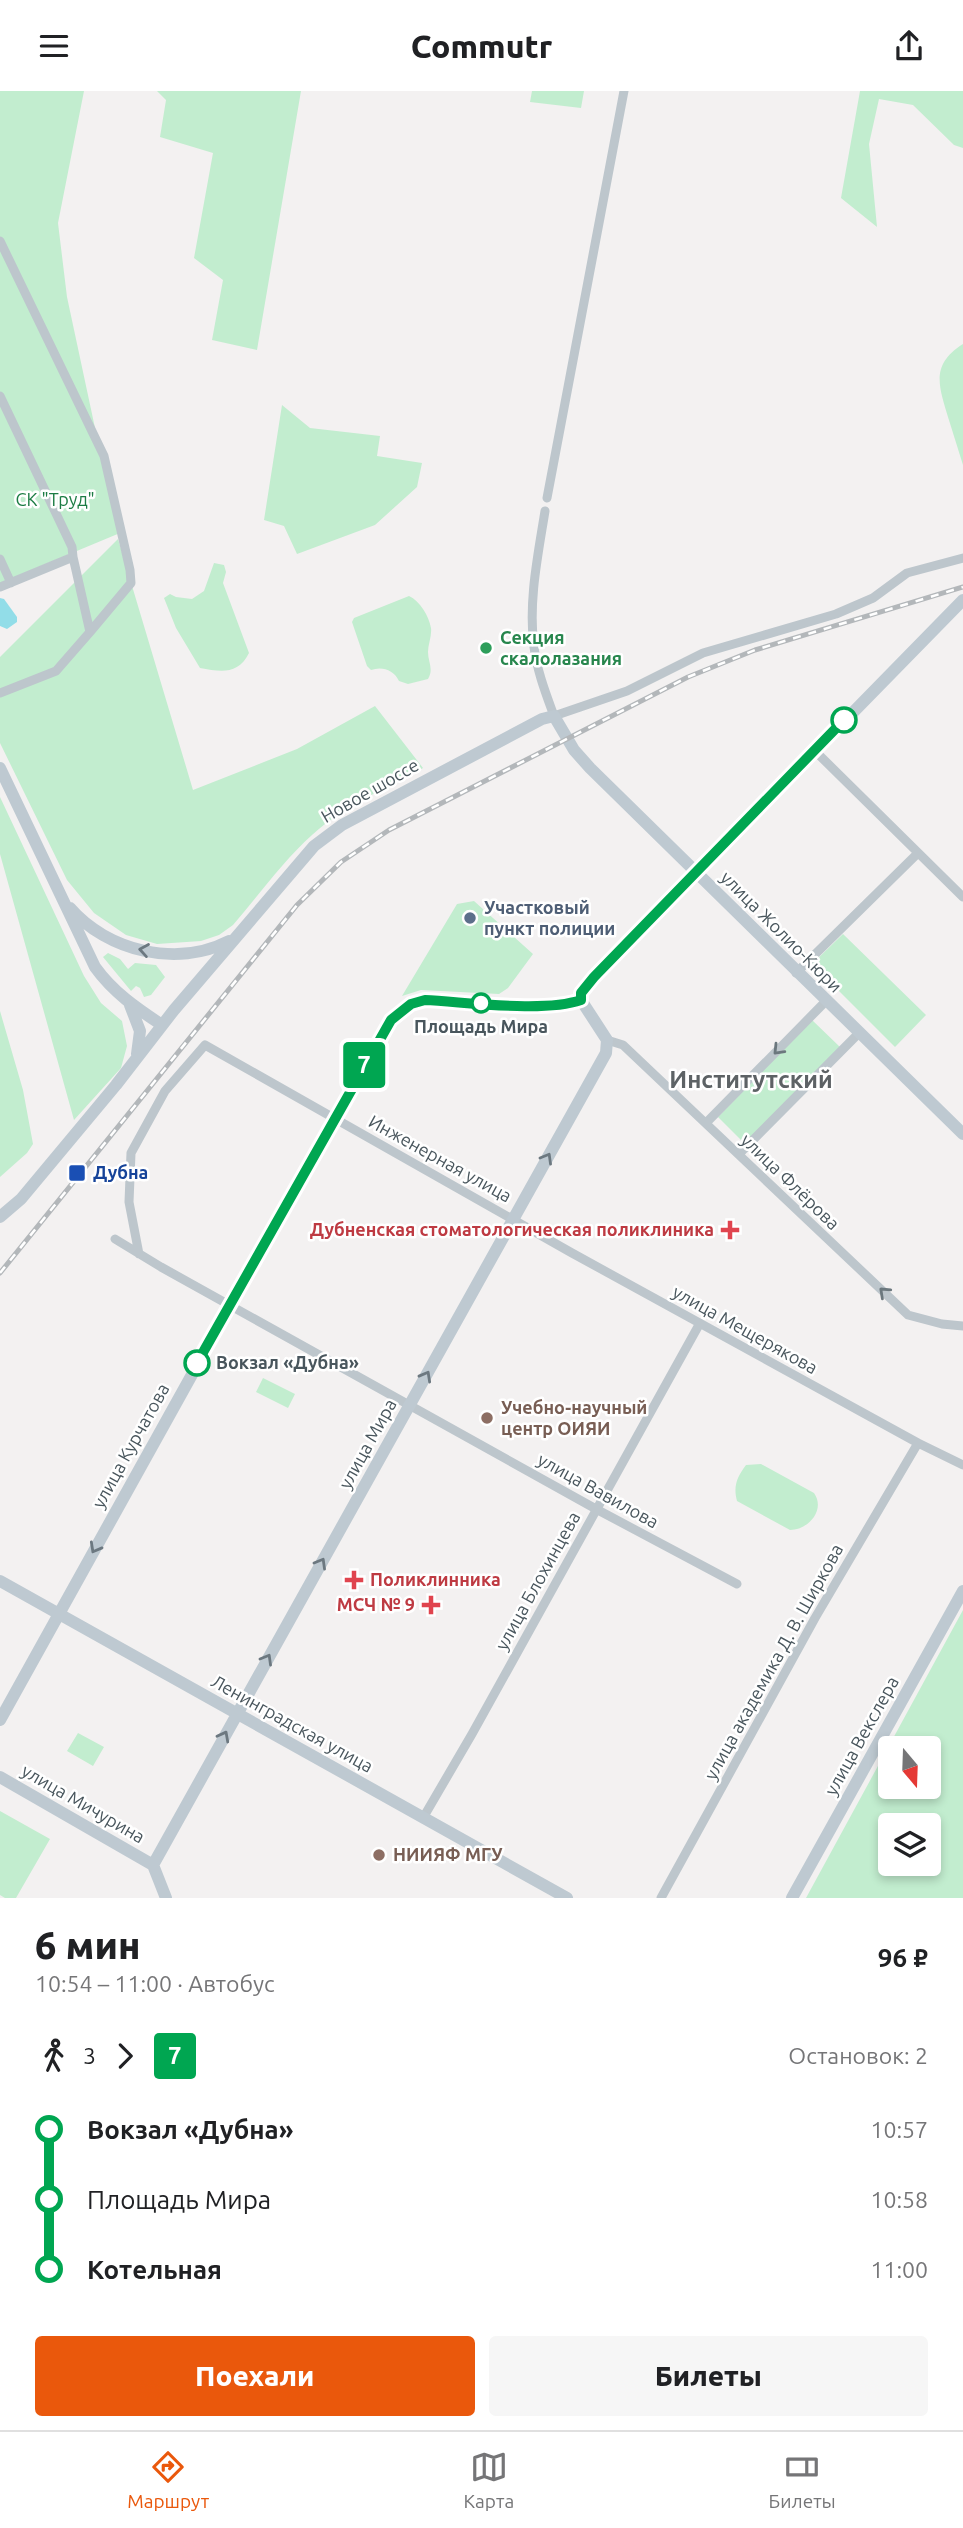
<!DOCTYPE html>
<html lang="ru">
<head>
<meta charset="utf-8">
<style>
	body { margin:0; font-family:Ubuntu,sans-serif; background:#f6f6f6; color:#202124; height:100vh; display:flex; flex-direction:column; font-size:26px; white-space:nowrap }
	* { box-sizing:border-box; margin:0 }
	p { font-size:23px; color:#757577 }
	.icon { flex:none; width:38px; height:38px; fill:none; stroke:currentColor; stroke-width:2; stroke-linecap:round; stroke-linejoin:round }
	.map { position:relative; height:1807px; overflow:hidden }
	.panel { display:flex; flex-direction:column; background:#fff; flex:1 }
	.panel>* { flex:none }
	.badge { padding:0 14px; border-radius:5px; font-size:24px; line-height:46px }
	.needle { width:46px; rotate:161deg }
	.tools { position:absolute; left:878px; top:1645px; display:grid; gap:14px }
	.tools a { display:grid; place-items:center; width:63px; height:63px; border-radius:7px; background:#fff; box-shadow:0 4px 10px #0003; font-size:35px }
	.map>.badge { position:absolute; translate:-50% -50%; box-shadow:0 0 0 4px #fff }
	.legs { display:flex; align-items:center; gap:10px; height:77px; padding:0 35px; font-size:23px }
	.legs p { margin-inline-start:auto }
	.summary { display:flex; align-items:center; justify-content:space-between; height:119px; padding:0 35px }
	h1 { font-size:38px; font-weight:800; line-height:52px }
	.primary-button { display:flex; gap:14px; margin-top:auto; padding:14px 35px }
	.primary-button a { flex:1; height:80px; border-radius:7px; background:#ea580c; color:#fff; font-size:28px; font-weight:800; line-height:80px; text-align:center }
	.primary-button a+a { background:#f6f6f6; color:#202124 }
	ul { padding:0 35px; list-style:none }
	li { display:flex; align-items:center; gap:24px; height:70px; font-size:26px }
	li i { display:grid; place-items:center; width:10px; height:100%; margin:0 9px; background:currentColor }
	li i::after { content:''; width:18px; height:18px; margin:-9px; border:5px solid; border-radius:50%; background:#fff }
	li p { margin-inline-start:auto }
	li:first-child i { background:linear-gradient(#0000 50%,currentColor 0) }
	li:last-child i { background:linear-gradient(currentColor 50%,#0000 0) }
	header { display:flex; justify-content:space-between; align-items:center; height:91px; padding:0 35px; background:#fff; font-size:32px; font-weight:800 }
	.tabs { display:flex; justify-content:space-around; align-items:center; height:98px; border-top:2px solid #e0e0e0; background:#fff; font-size:19px; color:#757577 }
	.tabs a { display:grid; justify-items:center; gap:4px }
	.tabs .active { color:#ea580c }
	.map>svg:first-child { display:block }
</style>
</head>
<body>
<header><svg class="icon" aria-label="menu" viewBox="0 0 24 24"><path d="M4 6h16M4 12h16M4 18h16"/></svg>Commutr<svg class="icon" aria-label="share" viewBox="0 0 24 24"><path d="M12 15V3M7 8l5-5 5 5M5 13v7h14v-7"/></svg></header>
<div class="map">
<svg width="963" height="1807" viewBox="0 0 963 1807">
	<rect width="100%" height="100%" fill="#f3f1f1"/>
	<!-- green -->
	<path fill="#c2edcf" fill-rule="evenodd" d="M 0,0 L 84,0 L 58,132 L 67,206 L 101,365 L 120,442 L 0,492 Z
		M 157,0 L 301,0 L 257,259 L 212,249 L 223,189 L 194,167 L 213,62 L 160,46 L 166,9 Z
		M 532,0 L 584,0 L 581,17 L 530,11 Z
		M 860,0 L 963,0 L 963,57 L 954,54 L 913,14 L 879,8 L 869,53 L 877,136 L 841,107 Z
		M 963,253 L 963,374 C 958,358 953,342 948,326 C 939,295 930,274 963,253 Z
		M 282,314 L 310,337 L 380,345 L 377,365 L 422,372 L 417,396 L 375,434 L 297,463 L 284,435 L 264,429 Z
		M 118,448 L 193,699 L 297,658 L 375,615 L 423,677 C 386,697 344,715 312,744 C 283,770 259,804 233,834 L 219,844 L 201,850 L 157,853 L 126,844 L 94,822 L 67,789 L 0,652 L 0,566 Z
		M 214,472 L 224,474 L 226,481 L 223,492 L 249,562 C 238,584 221,581 200,577 L 176,537 L 164,507 L 170,503 L 176,506 L 192,508 L 204,500 Z
		M 409,505 C 420,510 429,525 431,537 C 432,545 428,553 428,561 C 428,571 434,578 428,588 L 408,593 L 399,590 C 394,579 382,575 371,579 L 367,575 L 352,531 L 354,527 Z
		M 0,706 L 84,885 L 101,912 L 122,930 L 127,955 L 121,977 L 74,1029 L 0,763 Z
		M 474,810 L 533,863 L 508,897 L 499,903 L 421,899 L 402,905 L 457,813 Z
		M 843,843 L 926,924 L 895,956 L 812,873 Z
		M 108,862 L 120,868 L 128,878 L 135,872 L 156,874 L 165,886 L 151,904 L 144,906 L 140,897 L 136,895 L 131,900 L 103,866 Z
		M 0,920 L 23,999 L 33,1053 L 27,1062 L 0,1086 Z
		M 812,929 L 840,956 L 745,1053 L 718,1026 Z
		M 263,1287 L 295,1303 L 288,1317 L 256,1301 Z
		M 761,1373 L 814,1402 C 826,1419 808,1439 790,1439 L 737,1410 C 733,1395 737,1386 746,1374 Z
		M 963,1519 L 963,1807 L 806,1807 ZM 891,1657 L 929,1657 L 929,1696 L 891,1696 ZM 891,1734 L 929,1734 L 929,1773 L 891,1773 Z
		M 78,1642 L 104,1656 L 93,1675 L 67,1660 Z
		M 0,1720 L 50,1748 L 16,1807 L 5,1807 L 0,1804 Z"/>
	<!-- water -->
	<path fill="#92dde8" d="M 0,507 L 4,508 L 17,526 L 17,531 L 7,538 L 0,535 Z"/>
	<g fill="none" stroke-linecap="round" stroke-linejoin="round">
		<!-- street -->
		<path stroke="#bdc6cc" stroke-width="9" d="M 0,150 L 104,365 L 130,479 L 131,492 L 90,541
			M 0,305 L 72,456 L 73,466
			M 547,407 L 624,0
			M 545,420 C 538,464 528,511 534,556 C 537,580 546,603 554,625 L 627,600 L 703,562 L 836,523 L 873,507 L 907,482 L 963,467
			M 0,468 L 11,492
			M 0,496 L 73,466 L 90,541 L 56,580 L 0,602
			M 814,659 L 963,806
			M 796,882 L 918,762
			M 607,949 L 623,954 L 908,1224 L 942,1233 L 963,1235
			M 706,1032 L 825,911
			M 739,1063 L 859,942
			M 115,1148 L 161,1176 L 596,1418 L 737,1493
			M 139,1163 L 129,1111 L 131,1062 L 165,1000 L 205,954 L 572,1162 L 918,1352 L 963,1374
			M 423,1727 L 472,1643 L 700,1232
			M 661,1807 L 815,1527 L 918,1352"/>
		<!-- secondary -->
		<path stroke="#bec9d1" stroke-width="12" d="M 0,677 L 95,876 C 113,901 136,917 162,934
			M 70,817 C 107,860 177,877 229,850
			M 581,909 L 581,902 L 594,886 L 963,509
			M 130,914 L 140,940 L 137,963
			M 0,1126 L 21,1108 L 116,994 L 174,919 L 314,755 L 342,734 L 542,628 L 554,625 L 574,659 L 590,677 L 963,1043
			M 0,1490 L 567,1807
			M 0,1629 L 373,958 C 387,935 397,916 425,909 C 467,911 544,922 581,909
			M 0,1686 L 153,1774 L 166,1807
			M 153,1774 L 606,962 L 607,949 L 581,909
			M 792,1807 L 963,1500"/>
		<defs>
			<path id="rail" d="M 0,1182 L 297,814 L 341,771 L 389,739 L 688,586 L 755,559 L 963,496"/>
		</defs>
		<!-- rail casing -->
		<use href="#rail" stroke="#b3b7ba" stroke-width="5"/>
		<!-- rail -->
		<use href="#rail" stroke="#fff" stroke-width="2.5" stroke-dasharray="8" stroke-linecap="butt"/>
	</g>
	<!-- one-way arrows -->
	<defs><path id="oneway-chevron" d="M-2-3.5L2.5 0L-2 3.5" fill="none" stroke-width="1.6" stroke-linecap="round" stroke-linejoin="round" transform="scale(1.75)"/></defs>
	<g stroke="#6c7880">
		<use href="#oneway-chevron" transform="translate(144 859) rotate(-170)"/>
		<use href="#oneway-chevron" transform="translate(547 1067) rotate(-60)"/>
		<use href="#oneway-chevron" transform="translate(426 1285) rotate(-61)"/>
		<use href="#oneway-chevron" transform="translate(95 1457) rotate(119)"/>
		<use href="#oneway-chevron" transform="translate(321 1472) rotate(-60)"/>
		<use href="#oneway-chevron" transform="translate(267 1568) rotate(-60)"/>
		<use href="#oneway-chevron" transform="translate(224 1645) rotate(-62)"/>
	</g>
	<g stroke="#6c787e">
		<use href="#oneway-chevron" transform="translate(778 959) rotate(134)"/>
		<use href="#oneway-chevron" transform="translate(884 1201) rotate(-137)"/>
	</g>
	<g fill="none" stroke-linecap="round" stroke-linejoin="round">
		<defs>
			<path id="line-1" d="M 197,1272 L 391,929 L 411,913 L 425,909 C 467,911 544,922 581,909 L 581,902 L 594,886 L 844,629"/>
		</defs>
		<!-- line-1 casing -->
		<use href="#line-1" stroke="#fff" stroke-width="16"/>
		<!-- line-1 -->
		<use href="#line-1" stroke="#00a651" stroke-width="10"/>
	</g>
	<!-- markers -->
	<circle fill="#2e9e5b" stroke="#fff" stroke-width="2.5" cx="486" cy="557" r="7"/>
	<g fill="#fff" stroke="#00a651" stroke-width="3.5">
		<circle cx="844" cy="629" r="12"/>
		<circle cx="481" cy="912" r="9"/>
		<circle cx="197" cy="1272" r="12"/>
	</g>
	<circle fill="#5c6f8a" stroke="#fff" stroke-width="2.5" cx="470" cy="827" r="7"/>
	<rect fill="#1a4fb4" stroke="#fff" stroke-width="2.5" x="68" y="1073" width="18" height="18" rx="3.5"/>
	<g fill="#e0444e" stroke="#fff" stroke-width="2.5">
		<path d="M726.5 1128.5h7v7h7v7h-7v7h-7v-7h-7v-7h7z"/>
		<path d="M350.5 1478.5h7v7h7v7h-7v7h-7v-7h-7v-7h7z"/>
		<path d="M427.5 1503.5h7v7h7v7h-7v7h-7v-7h-7v-7h7z"/>
	</g>
	<g fill="#8d6e63" stroke="#fff" stroke-width="2.5">
		<circle cx="487" cy="1327" r="7"/>
		<circle cx="379" cy="1764" r="7"/>
	</g>
	<g text-anchor="middle" stroke-width="5" stroke-linejoin="round" paint-order="stroke">
		<!-- park labels -->
		<g font-size="18" fill="#1c7c44" stroke="#fff">
			<text x="55" y="415">СК "Труд"</text>
		</g>
		<!-- leisure labels -->
		<g font-size="18" font-weight="bold" fill="#27864d" stroke="#fff" text-anchor="start">
			<text x="500" y="553">Секция<tspan x="500" dy="21">скалолазания</tspan></text>
		</g>
		<!-- street labels -->
		<g font-size="18" fill="#49565d" stroke="#fff">
			<text transform="translate(370 700) rotate(-30)" y="6">Новое шоссе</text>
			<text transform="translate(781 841) rotate(45)" y="6">улица Жолио-Кюри</text>
			<text transform="translate(440 1068) rotate(29)" y="6">Инженерная улица</text>
			<text transform="translate(790 1091) rotate(44)" y="6">улица Флёрова</text>
			<text transform="translate(745 1239) rotate(29)" y="6">улица Мещерякова</text>
			<text transform="translate(368 1353) rotate(-61)" y="6">улица Мира</text>
			<text transform="translate(131 1355) rotate(-61)" y="6">улица Курчатова</text>
			<text transform="translate(598 1400) rotate(29)" y="6">улица Вавилова</text>
			<text transform="translate(538 1490) rotate(-61)" y="6">улица Блохинцева</text>
			<text transform="translate(774 1571) rotate(-61)" y="6">улица академика Д. В. Ширкова</text>
			<text transform="translate(292 1633) rotate(29)" y="6">Ленинградская улица</text>
			<text transform="translate(862 1645) rotate(-61)" y="6">улица Векслера</text>
			<text transform="translate(83 1713) rotate(30)" y="6">улица Мичурина</text>
		</g>
		<!-- service labels -->
		<g font-size="18" font-weight="bold" fill="#4e5e75" stroke="#fff" text-anchor="start">
			<text x="484" y="823">Участковый<tspan x="484" dy="21">пункт полиции</tspan></text>
		</g>
		<!-- stop labels -->
		<g font-size="18" font-weight="bold" fill="#49565d" stroke="#fff">
			<text x="481" y="942">Площадь Мира</text>
			<text x="216" y="1278" text-anchor="start">Вокзал «Дубна»</text>
		</g>
		<!-- transit labels -->
		<g font-size="18" font-weight="bold" fill="#164399" stroke="#fff" text-anchor="start">
			<text x="93" y="1088">Дубна</text>
		</g>
		<!-- health labels -->
		<g font-size="18" font-weight="bold" fill="#be3a42" stroke="#fff" text-anchor="end">
			<text x="714" y="1145">Дубненская стоматологическая поликлиника</text>
			<text x="370" y="1495" text-anchor="start">Поликлинника</text>
			<text x="415" y="1520">МСЧ № 9</text>
		</g>
		<!-- education labels -->
		<g font-size="18" font-weight="bold" fill="#785e54" stroke="#fff" text-anchor="start">
			<text x="501" y="1323">Учебно-научный<tspan x="501" dy="21">центр ОИЯИ</tspan></text>
			<text x="393" y="1770">НИИЯФ МГУ</text>
		</g>
		<!-- district labels -->
		<g font-size="24" font-weight="bold" fill="#5d6265" stroke="#fff">
			<text x="751" y="997">Институтский</text>
		</g>
	</g>
</svg>
<div class="tools">
<a><svg class="needle" viewBox="-14 -14 28 28"><path d="M0-13l5 13h-10z" fill="#e53935"/><path d="M0 13l5-13h-10z" fill="#757577"/></svg></a>
<a><svg class="icon" aria-label="layers" viewBox="0 0 24 24"><path d="M12 4l9 5-9 5-9-5zM3 14l9 5 9-5"/></svg></a>
</div>
<b class="badge" style="left:364px;top:974px;background:#00a651;color:#fff">7</b>
</div>
<section class="panel">
<div class="summary"><div><h1>6 мин</h1><p>10:54 – 11:00 · Автобус</p></div><b>96 ₽</b></div>
<div class="legs"><svg class="icon" aria-label="walk" viewBox="0 0 24 24"><circle cx="13" cy="4" r="2"/><path d="M13 8l-2 6 4 7M11 14l-3 7M7 12l3-4h3l4 4"/></svg>3<svg class="icon" aria-label="forward" viewBox="0 0 24 24"><path d="M9 5l7 7-7 7"/></svg><b class="badge" style="background:#00a651;color:#fff">7</b><p>Остановок: 2</p></div>
<ul>
<li><i style="color:#00a651"></i><b>Вокзал «Дубна»</b><p>10:57</p></li>
<li><i style="color:#00a651"></i><span>Площадь Мира</span><p>10:58</p></li>
<li><i style="color:#00a651"></i><b>Котельная</b><p>11:00</p></li>
</ul>
<div class="primary-button"><a>Поехали</a><a>Билеты</a></div>
</section>
<nav class="tabs">
<a class="active"><svg class="icon" aria-label="directions" viewBox="0 0 24 24"><path d="M12 3l9 9-9 9-9-9zM9 14v-3h6M13 9l2 2-2 2"/></svg>Маршрут</a>
<a><svg class="icon" aria-label="map" viewBox="0 0 24 24"><path d="M3 6l6-2 6 2 6-2v14l-6 2-6-2-6 2zM9 4v14M15 6v14"/></svg>Карта</a>
<a><svg class="icon" aria-label="tickets" viewBox="0 0 24 24"><path d="M3 7h18v10H3zM15 7v10"/></svg>Билеты</a>
</nav>
</body>
</html>
